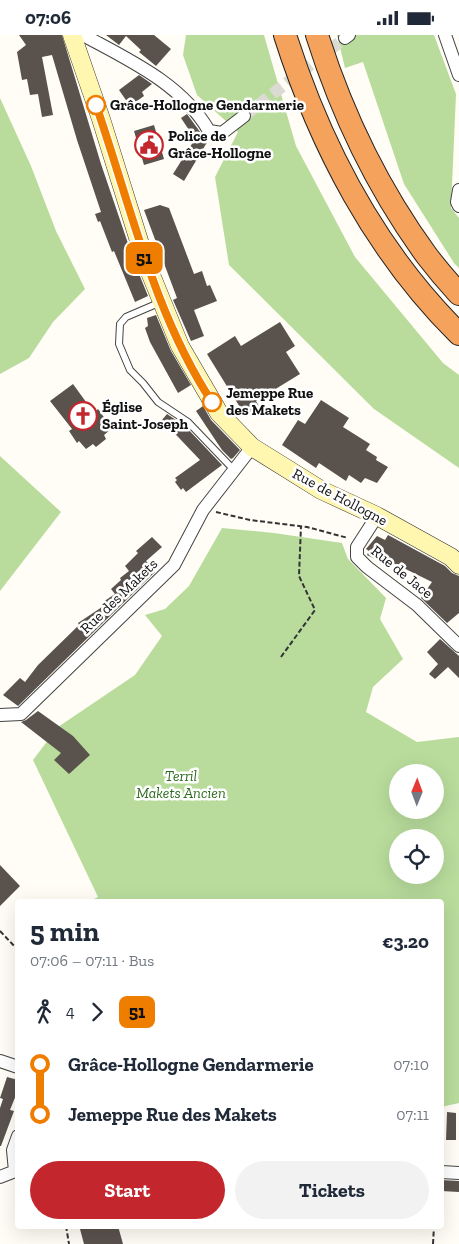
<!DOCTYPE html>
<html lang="en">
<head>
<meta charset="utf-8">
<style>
	body { margin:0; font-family:"Zilla Slab",serif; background:#f2f2f3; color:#1f2937; height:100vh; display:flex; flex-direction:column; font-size:19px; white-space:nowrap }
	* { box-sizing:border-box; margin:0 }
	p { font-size:16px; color:#747a83 }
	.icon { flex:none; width:28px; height:28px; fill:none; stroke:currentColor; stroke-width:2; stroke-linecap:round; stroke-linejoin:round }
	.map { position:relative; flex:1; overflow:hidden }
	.panel { position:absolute; left:15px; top:864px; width:429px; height:330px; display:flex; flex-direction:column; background:#fff; border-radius:5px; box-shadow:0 5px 20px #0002 }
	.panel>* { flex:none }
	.badge { padding:0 10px; border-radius:8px; font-size:18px; line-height:32px }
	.needle { width:32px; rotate:1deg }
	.controls { position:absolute; left:389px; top:729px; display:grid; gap:10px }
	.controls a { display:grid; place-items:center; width:55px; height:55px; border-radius:50%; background:#fff; box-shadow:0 5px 20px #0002; font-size:25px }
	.map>.badge { position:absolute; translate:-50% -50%; box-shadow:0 0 0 2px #fff }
	.legs { display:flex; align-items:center; gap:8px; height:55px; padding:0 15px; font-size:16px }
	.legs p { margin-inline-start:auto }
	.headline { display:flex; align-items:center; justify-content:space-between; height:85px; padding:0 15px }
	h1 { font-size:28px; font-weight:700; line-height:38px }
	.action { display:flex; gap:10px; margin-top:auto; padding:10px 15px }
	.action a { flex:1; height:58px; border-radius:30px; background:#c4262e; color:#fff; font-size:20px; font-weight:700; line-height:58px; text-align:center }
	.action a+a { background:#f2f2f3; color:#1f2937 }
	ul { padding:0 15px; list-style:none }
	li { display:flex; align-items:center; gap:18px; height:50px; font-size:19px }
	li i { display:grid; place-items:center; width:8px; height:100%; margin:0 6px; background:currentColor }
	li i::after { content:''; width:12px; height:12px; margin:-6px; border:4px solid; border-radius:50%; background:#fff }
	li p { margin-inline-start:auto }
	li:first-child i { background:linear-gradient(#0000 50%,currentColor 0) }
	li:last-child i { background:linear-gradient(currentColor 50%,#0000 0) }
	.status { display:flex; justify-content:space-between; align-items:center; height:35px; padding:0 25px; background:#fff; direction:ltr }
	.status svg { height:14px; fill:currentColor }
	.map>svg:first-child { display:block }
</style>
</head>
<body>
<div class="status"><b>07:06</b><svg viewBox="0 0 49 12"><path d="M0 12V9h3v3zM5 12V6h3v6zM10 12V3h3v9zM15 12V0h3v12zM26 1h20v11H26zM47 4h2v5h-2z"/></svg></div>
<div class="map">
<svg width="459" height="1209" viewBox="0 0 459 1209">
	<rect width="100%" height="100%" fill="#fffdf5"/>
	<!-- forest -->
	<path fill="#b9dc9c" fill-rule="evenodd" d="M 186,0 L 264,0 L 296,111 L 355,222 L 443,328 L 459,340 L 459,433 L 374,374 L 229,230 L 215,142 L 238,97 L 197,60 L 183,20 Z
		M 337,0 L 434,0 L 456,59 L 451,173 L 459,183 L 459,233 L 454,228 L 404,149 L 363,27 L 345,33 Z
		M 0,63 L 31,131 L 56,196 L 85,254 L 53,287 L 29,323 L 0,339 Z
		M 0,421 L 61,477 L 0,556 Z
		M 222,493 L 274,498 L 342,508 L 348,524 L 386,563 L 380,584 L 403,624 L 373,652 L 366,677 L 417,707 L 459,702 L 459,1068 L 441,1072 L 441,866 L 90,866 L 98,862 L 33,725 L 58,692 L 135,640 L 162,601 L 145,580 L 165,574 L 189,551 ZM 398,738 L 435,738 L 435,775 L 398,775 ZM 398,802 L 435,802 L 435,840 L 398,840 Z"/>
	<!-- building -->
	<path fill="#5a524d" d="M 19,0 L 62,0 L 101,129 L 135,229 L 148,261 L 135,267 L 114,216 L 112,217 L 100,186 L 98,187 L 95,179 L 101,177 L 77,105 L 52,20 L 42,22 L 53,80 L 42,82 L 38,59 L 30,60 L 27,44 L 22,45 L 17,17 L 26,10 Z
		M 106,0 L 154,0 L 171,14 L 156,31 L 139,17 L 141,15 L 126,1 L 119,10 Z
		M 139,40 L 152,49 L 142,57 L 144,61 L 130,71 L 119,55 Z
		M 187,79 L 203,101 L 209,104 L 184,146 L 173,139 L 195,104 L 181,83 Z
		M 154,90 L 164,124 L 144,130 L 134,96 Z
		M 160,170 L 169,173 L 194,239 L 202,236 L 207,251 L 210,250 L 217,266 L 194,275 L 204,301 L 191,306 L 173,265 L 177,263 L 144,175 Z
		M 156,280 L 171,316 L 191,350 L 178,358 L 150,307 L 145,293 L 148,291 L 147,283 Z
		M 280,287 L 295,311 L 286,317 L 300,339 L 256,366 L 260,373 L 246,382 L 207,319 L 235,301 L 241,311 Z
		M 73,349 L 94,378 L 98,374 L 106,385 L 104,387 L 110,395 L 104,400 L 106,404 L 96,412 L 93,409 L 86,414 L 79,406 L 77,408 L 69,396 L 72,394 L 50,366 Z
		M 321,365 L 349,383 L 343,392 L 370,409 L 366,415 L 377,422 L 376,425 L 388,432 L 377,448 L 365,443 L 361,448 L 349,440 L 346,446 L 319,428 L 316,433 L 282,410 L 298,385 L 305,389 Z
		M 203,371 L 211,385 L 240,415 L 233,423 L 231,424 L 222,415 L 196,376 Z
		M 167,379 L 185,391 L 222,430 L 186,457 L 183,453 L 181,455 L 175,447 L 177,445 L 175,443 L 200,425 L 162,385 Z
		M 388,500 L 445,531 L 452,538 L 459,541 L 459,578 L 447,588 L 421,563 L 432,547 L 377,520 L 375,524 L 367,520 L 369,516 L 366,514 L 377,501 L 385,505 Z
		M 152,502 L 162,512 L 146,526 L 155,537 L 18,671 L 3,660 L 20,643 L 25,647 L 38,630 L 79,590 L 78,588 L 105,570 L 103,567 L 115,559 L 111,554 L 121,545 L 120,543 L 129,536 L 125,531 L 138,518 L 136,516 Z
		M 440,604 L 459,621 L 459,643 L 448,632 L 435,644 L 429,639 L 438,629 L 427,617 Z
		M 38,676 L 73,701 L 90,720 L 69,739 L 54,725 L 61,718 L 21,687 L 26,685 Z
		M 0,830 L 20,851 L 0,871 Z
		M 7,1042 L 18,1045 L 18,1055 L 10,1075 L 14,1076 L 1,1111 L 0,1111 L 0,1073 L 3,1064 L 0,1063 Z
		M 447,1077 L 456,1078 L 456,1105 L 446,1105 Z
		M 441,1145 L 459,1146 L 459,1157 L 441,1156 Z
		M 90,1191 L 118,1191 L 123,1209 L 84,1209 L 80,1194 Z"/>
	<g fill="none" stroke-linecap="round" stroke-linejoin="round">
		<!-- street-tunnel -->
		<path stroke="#dbdad3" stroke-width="12" stroke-dasharray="12 6" stroke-linecap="butt" d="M 244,81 L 345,3"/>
		<defs>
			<path id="lane" d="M 161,267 L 126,282 L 120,289 L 119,309 L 130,335 L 143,348 L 158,367 L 188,387 L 234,435"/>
			<path id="street" d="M 83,0 C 129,25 182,49 209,96 L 222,98 L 244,81
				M 445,0 L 459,40
				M 345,3 L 349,0
				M 459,155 L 457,167 L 459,171
				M 377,481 L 357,512 L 357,522 L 367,532 L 417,570 L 459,611
				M 0,680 L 21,679 L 174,530 L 203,475 L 252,412
				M 0,1026 L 18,1032
				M 15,1136 L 13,1115 L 18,1101
				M 441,1137 L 459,1138
				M 0,1142 L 18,1135"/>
			<path id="secondary" d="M 72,0 L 101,84 L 145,225 L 180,311 L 219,378 L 252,412 L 321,455 L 377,481 L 451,522 L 459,530"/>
			<path id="highway" d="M 285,0 C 320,110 376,217 459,299
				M 317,0 C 342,79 378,154 427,221 C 437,234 448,247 459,259"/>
		</defs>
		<!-- lane casing -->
		<use href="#lane" stroke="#444" stroke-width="8"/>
		<!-- street casing -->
		<use href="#street" stroke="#444" stroke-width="14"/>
		<!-- secondary casing -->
		<use href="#secondary" stroke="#333" stroke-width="19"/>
		<!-- highway casing -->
		<use href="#highway" stroke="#222" stroke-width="24"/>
		<!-- path -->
		<path stroke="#333" stroke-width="2" stroke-dasharray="5 2.5" stroke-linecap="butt" d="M 216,477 L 250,485 L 307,492 L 348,503
			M 281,622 L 315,575 L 299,541 L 301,491
			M 0,896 L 18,915
			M 66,1191 L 69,1209
			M 433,1209 L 434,1191"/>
		<!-- lane -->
		<use href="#lane" stroke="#fff" stroke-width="6"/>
		<!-- street -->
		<use href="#street" stroke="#fff" stroke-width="12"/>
		<!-- secondary -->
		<use href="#secondary" stroke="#fff6b0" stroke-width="18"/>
		<!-- highway -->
		<use href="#highway" stroke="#f5a25d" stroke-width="22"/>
	</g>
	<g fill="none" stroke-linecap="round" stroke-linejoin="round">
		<defs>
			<path id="line-1" d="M 96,70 C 131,171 153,277 212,367"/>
		</defs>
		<!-- line-1 casing -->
		<use href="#line-1" stroke="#fff" stroke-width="11"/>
		<!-- line-1 -->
		<use href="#line-1" stroke="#ef7d00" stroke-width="8"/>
	</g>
	<!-- icons -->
	<defs>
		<symbol id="civic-ring" viewBox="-11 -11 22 22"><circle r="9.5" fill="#fff" stroke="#c4262e" stroke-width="1.5"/><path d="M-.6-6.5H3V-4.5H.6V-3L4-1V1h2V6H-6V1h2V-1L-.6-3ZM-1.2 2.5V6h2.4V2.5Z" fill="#c4262e"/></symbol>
		<symbol id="church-ring" viewBox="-11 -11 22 22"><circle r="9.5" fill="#fff" stroke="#c4262e" stroke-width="1.5"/><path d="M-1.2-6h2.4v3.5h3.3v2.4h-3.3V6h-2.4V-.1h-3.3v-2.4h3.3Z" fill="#c4262e"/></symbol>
	</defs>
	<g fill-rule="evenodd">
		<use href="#civic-ring" x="133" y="94" width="32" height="32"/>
		<use href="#church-ring" x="67" y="365" width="32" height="32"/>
	</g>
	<!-- markers -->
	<g fill="#fff" stroke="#ef7d00" stroke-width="2.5">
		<circle cx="96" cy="70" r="9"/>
		<circle cx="212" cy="367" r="9"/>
	</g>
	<g text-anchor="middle" stroke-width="5" stroke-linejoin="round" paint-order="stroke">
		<!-- stop labels -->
		<g font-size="15" font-weight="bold" fill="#111" stroke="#fff" text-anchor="start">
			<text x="110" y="75">Grâce-Hollogne Gendarmerie</text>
			<text x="226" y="363">Jemeppe Rue<tspan x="226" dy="17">des Makets</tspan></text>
		</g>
		<!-- poi labels -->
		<g font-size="15" font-weight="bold" fill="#111" stroke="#fff" text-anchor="start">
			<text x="168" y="106">Police de<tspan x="168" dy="17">Grâce-Hollogne</tspan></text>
			<text x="102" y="377">Église<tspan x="102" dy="17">Saint-Joseph</tspan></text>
		</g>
		<!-- street labels -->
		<g font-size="15" fill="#111" stroke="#fff">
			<text transform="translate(340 462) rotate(28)" y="5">Rue de Hollogne</text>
			<text transform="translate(402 537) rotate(39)" y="5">Rue de Jace</text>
			<text transform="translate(119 561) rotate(-44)" y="5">Rue des Makets</text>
		</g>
		<!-- park labels -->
		<g font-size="15" font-style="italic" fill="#2f6b1f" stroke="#fff">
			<text x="181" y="746">Terril<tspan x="181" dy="17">Makets Ancien</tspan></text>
		</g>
	</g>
</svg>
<div class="controls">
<a><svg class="needle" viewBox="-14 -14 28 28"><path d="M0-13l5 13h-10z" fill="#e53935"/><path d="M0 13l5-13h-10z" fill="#747a83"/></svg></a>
<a><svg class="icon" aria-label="locate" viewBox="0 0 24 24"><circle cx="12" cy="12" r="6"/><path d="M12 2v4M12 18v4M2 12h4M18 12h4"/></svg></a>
</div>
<b class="badge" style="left:144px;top:223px;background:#ef7d00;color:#111">51</b>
<section class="panel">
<div class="headline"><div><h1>5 min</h1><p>07:06 – 07:11 · Bus</p></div><b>€3.20</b></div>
<div class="legs"><svg class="icon" aria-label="walk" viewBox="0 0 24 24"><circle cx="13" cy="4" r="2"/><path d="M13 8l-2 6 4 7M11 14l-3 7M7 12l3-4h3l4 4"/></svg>4<svg class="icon" aria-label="forward" viewBox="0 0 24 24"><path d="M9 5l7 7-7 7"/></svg><b class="badge" style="background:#ef7d00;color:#111">51</b></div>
<ul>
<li><i style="color:#ef7d00"></i><b>Grâce-Hollogne Gendarmerie</b><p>07:10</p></li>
<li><i style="color:#ef7d00"></i><b>Jemeppe Rue des Makets</b><p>07:11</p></li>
</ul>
<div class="action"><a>Start</a><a>Tickets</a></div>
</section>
</div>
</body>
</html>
